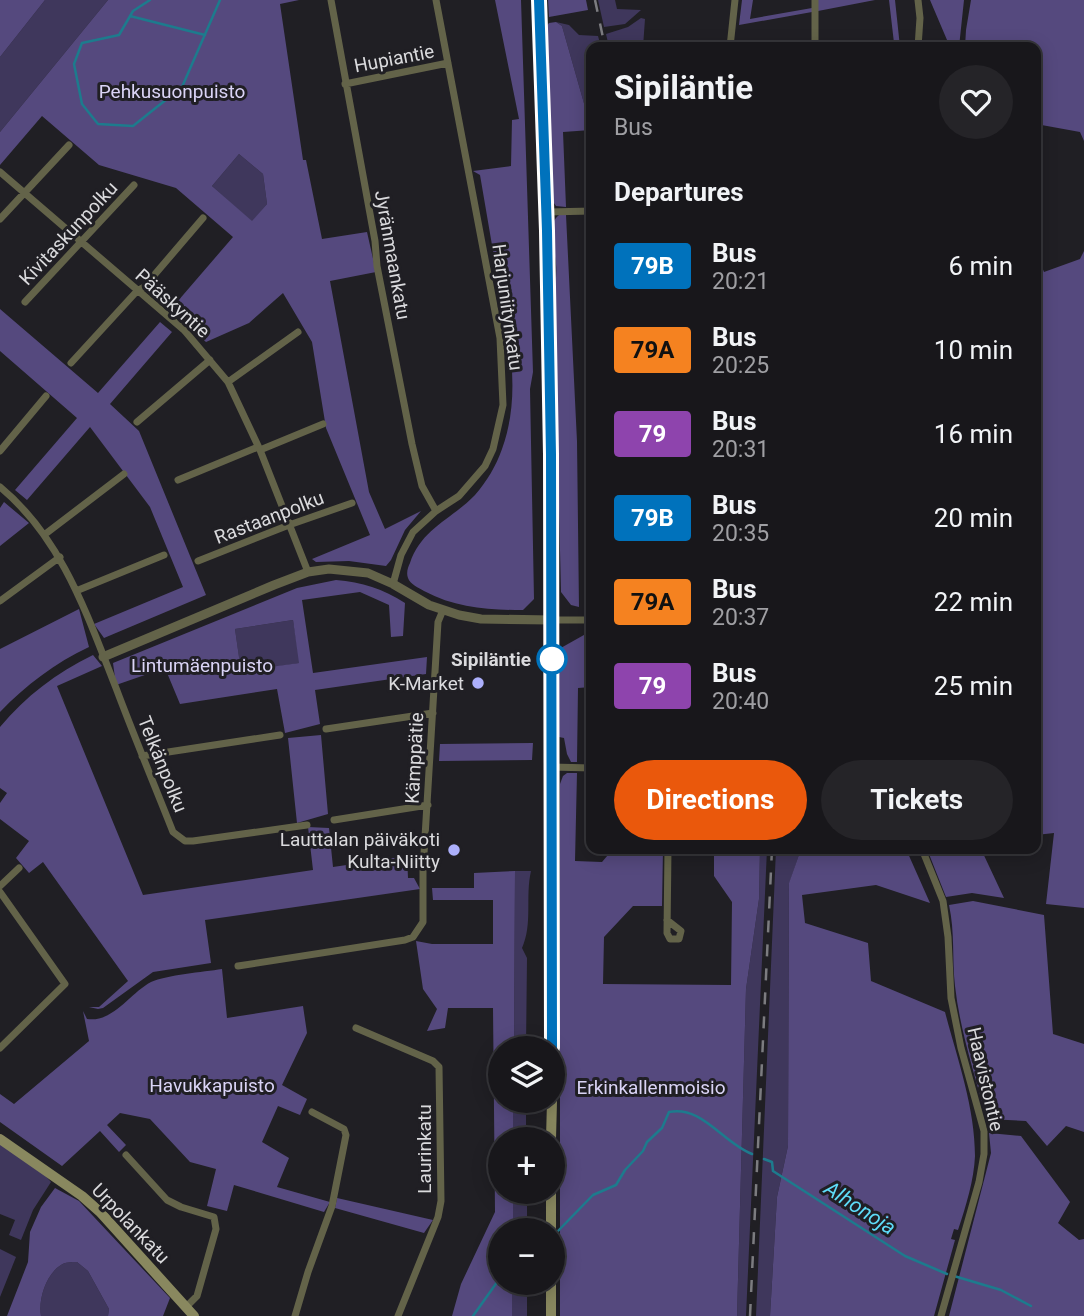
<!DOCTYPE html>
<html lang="en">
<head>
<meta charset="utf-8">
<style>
	body { margin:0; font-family:Roboto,sans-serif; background:#252428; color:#f1f3f6; height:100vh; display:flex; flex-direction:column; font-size:26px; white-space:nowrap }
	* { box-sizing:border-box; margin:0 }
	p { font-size:23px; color:#9f9fa3 }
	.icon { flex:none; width:38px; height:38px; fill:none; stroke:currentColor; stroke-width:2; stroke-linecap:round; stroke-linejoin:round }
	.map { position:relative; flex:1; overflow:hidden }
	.side { position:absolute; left:586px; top:42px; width:455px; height:812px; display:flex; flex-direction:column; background:#18171b; border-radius:14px; box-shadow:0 4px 18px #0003,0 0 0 2px #36363a }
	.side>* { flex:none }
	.badge { padding:0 14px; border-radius:5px; font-size:24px; line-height:46px }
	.controls { position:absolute; left:488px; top:1036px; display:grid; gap:14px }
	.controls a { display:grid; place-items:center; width:77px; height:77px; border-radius:50%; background:#18171b; box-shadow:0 4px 18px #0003,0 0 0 2px #36363a; font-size:35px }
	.map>.badge { position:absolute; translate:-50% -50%; box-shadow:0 0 0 4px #fff }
	h2 { padding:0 28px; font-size:26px; line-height:63px }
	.round { display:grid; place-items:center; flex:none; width:74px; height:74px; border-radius:37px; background:#252428 }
	.head { display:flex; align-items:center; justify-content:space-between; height:119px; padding:0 28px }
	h1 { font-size:33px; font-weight:700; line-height:52px }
	.cta { display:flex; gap:14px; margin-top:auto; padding:14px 28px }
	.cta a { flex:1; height:80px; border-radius:42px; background:#ea580c; color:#fff; font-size:28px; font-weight:700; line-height:80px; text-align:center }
	.cta a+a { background:#252428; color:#f1f3f6 }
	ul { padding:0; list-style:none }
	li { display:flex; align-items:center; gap:21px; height:84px; padding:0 28px }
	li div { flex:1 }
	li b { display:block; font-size:26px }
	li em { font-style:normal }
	li .badge { min-width:77px; font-weight:700; text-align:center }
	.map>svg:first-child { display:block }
</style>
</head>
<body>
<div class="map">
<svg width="1084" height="1316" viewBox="0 0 1084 1316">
	<rect width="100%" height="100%" fill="#201f24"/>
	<!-- green -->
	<path fill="#3f375c" d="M 45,0 L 108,0 L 0,132 L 0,57 Z
		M 598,0 L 615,0 L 617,9 L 641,10 L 625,24 L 604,27 Z
		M 641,18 L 645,19 L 643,47 L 609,47 L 606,34 L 628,27 Z
		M 556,22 L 569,25 L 579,35 L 598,36 L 601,47 L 592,47 L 591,128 L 562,26 Z
		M 239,154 L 263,174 L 267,204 L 252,222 L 212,186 Z
		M 293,620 L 300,663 L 241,672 L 235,629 Z
		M 760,849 L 767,849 L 746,1316 L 737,1316 L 746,989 L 759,899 Z
		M 776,849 L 801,849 L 789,884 L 788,1146 L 777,1197 L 770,1316 L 756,1316 Z
		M 515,871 L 531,871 C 525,897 533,924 522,948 L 527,958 L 526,1048 L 514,1048 Z
		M 513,1101 L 526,1101 L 526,1139 L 513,1139 Z
		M 0,1144 L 41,1171 L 51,1182 L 33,1210 L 21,1240 L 9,1235 L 15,1220 L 0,1214 Z
		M 513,1192 L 527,1192 L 527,1230 L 513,1230 Z
		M 0,1249 L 16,1257 L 0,1297 Z
		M 77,1262 L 88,1271 L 109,1309 L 108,1316 L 41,1316 C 38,1300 46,1274 61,1265 C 65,1262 71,1262 77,1262 Z
		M 512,1283 L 527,1283 L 527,1316 L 512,1316 Z"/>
	<!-- forest -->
	<path fill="#55497e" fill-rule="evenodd" d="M 0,0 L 45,0 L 0,57 Z
		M 108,0 L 299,0 L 280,4 L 303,160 L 306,160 L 322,239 L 367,232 L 376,272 L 330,281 L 369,492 L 385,529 L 421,511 L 405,530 L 391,560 L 386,566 L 349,561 L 316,562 L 312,559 L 370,535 L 326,428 L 312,342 L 283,293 L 249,323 L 206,342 L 171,309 L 233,237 L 176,188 L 99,165 L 42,116 L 0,165 L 0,132 ZM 239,154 L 263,174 L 267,204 L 252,221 L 212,186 Z
		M 495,0 L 521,0 L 533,372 L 530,389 L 534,599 L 523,610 C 488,610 456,608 424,591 C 419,588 410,584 408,578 C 406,573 408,567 410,563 C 421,529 452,519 475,495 C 487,481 496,466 502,449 C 522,394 509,336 498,280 C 492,245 486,210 480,175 L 473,171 L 511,166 L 512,120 L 519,119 Z
		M 548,0 L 586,0 L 588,10 L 549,17 Z
		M 742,0 L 753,0 L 750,19 L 812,8 L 812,12 L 739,25 Z
		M 818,0 L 875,0 L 818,11 Z
		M 889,0 L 895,0 L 900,47 L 852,47 L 852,41 L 894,43 Z
		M 930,0 L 964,0 L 959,47 L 950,47 Z
		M 971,0 L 1084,0 L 1084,141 L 1080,132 L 1036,124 L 1036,47 L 965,47 L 966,30 Z
		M 556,22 L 562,26 L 591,128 L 591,130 L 563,132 L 566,207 L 556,206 L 550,197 L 546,27 L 549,23 Z
		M 559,215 L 566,215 L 577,441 L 579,607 L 571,605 L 561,592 L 554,298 C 555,287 557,275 556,264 C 555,248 545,226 559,215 Z
		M 1084,251 L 1084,908 L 1046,904 L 1054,833 L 1036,835 L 1036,252 L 1044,272 L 1080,259 Z
		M 0,309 L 98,393 L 160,322 L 172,332 L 110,404 L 139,431 L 206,595 L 104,638 L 94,624 L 183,587 L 150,507 L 90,427 L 27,500 L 15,490 L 77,418 L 0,351 Z
		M 4,502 L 29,523 L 0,546 L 0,508 Z
		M 336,580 C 362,582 383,589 405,603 L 403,636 L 391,637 L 389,605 L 360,592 L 302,600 L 313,673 L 427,657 L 426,674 L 315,690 L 320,724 L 285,733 L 277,689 L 180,704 L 165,668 L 116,685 L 113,663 L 297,588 ZM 293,620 L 299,663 L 241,671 L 235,629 Z
		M 79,609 L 89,647 C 55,663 26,685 0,712 L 0,649 Z
		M 591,631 L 591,687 L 578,688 L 577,762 L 571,762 L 567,754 L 564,738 L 559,737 L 558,734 L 559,649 Z
		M 93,655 L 102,666 L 57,686 L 143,895 L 313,870 L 308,827 L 329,828 L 333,867 L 407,856 L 408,878 L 414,878 L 420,889 L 205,920 L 211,963 L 153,972 L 103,1008 L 98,1009 L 89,1007 L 99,1007 L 128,981 L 43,862 L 29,873 L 16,858 L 29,841 L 0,819 L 0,803 L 7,793 L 0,788 L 0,727 C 26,696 56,673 93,655 Z
		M 321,735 L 328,814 L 297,823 L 288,738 Z
		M 533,743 L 532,760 L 439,761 L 440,744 Z
		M 567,773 L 577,773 L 575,861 L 602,862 L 613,849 L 663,849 L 662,906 L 633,906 L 604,937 L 603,984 L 731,985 L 732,902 L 714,876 L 714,849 L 760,849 L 759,899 L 746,989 L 737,1316 L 560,1316 L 560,784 L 563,776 Z
		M 801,849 L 906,849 L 930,903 L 876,885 L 802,895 L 805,923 L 868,943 L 871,981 L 945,1012 C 957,1058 975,1107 975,1156 C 974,1180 966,1206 958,1230 L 954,1229 L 951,1239 L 955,1240 L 934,1316 L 770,1316 L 777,1197 L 788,1146 L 789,883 Z
		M 927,849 L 981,849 L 1004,898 L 972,893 L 946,897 Z
		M 515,871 L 514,1048 L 500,1048 L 500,1101 L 513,1101 L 513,1139 L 500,1139 L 500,1192 L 513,1192 L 513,1230 L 500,1230 L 500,1283 L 512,1283 L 512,1316 L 452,1316 L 461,1284 L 495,1212 L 493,1008 L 448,1008 L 445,1028 L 427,1031 L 437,1009 L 423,989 L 416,941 L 432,944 L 493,944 L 493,900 L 433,900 L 432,888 L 474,888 L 474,873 Z
		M 973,901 L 1044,915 L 1053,1034 L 1084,1044 L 1084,1132 L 1066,1126 L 1047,1146 L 1026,1121 L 987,1119 C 975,1076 960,1031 955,986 C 952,959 955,932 949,905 Z
		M 222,969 L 227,1018 L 303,1006 L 307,1033 L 282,1085 L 307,1099 L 300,1115 L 278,1106 L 262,1142 L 289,1158 L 277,1187 L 330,1202 L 324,1212 L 234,1185 L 227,1211 L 207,1206 L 216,1169 L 190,1162 L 150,1119 L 120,1113 L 107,1125 L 126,1145 L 119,1152 L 100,1131 L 62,1166 L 0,1122 L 0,1094 L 14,1104 L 89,1041 L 83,1011 L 87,1019 C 113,1023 130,993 151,982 C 167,975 203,972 222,969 Z
		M 989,1133 L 1021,1136 L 1070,1202 L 1058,1223 L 1079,1240 L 1084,1239 L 1084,1316 L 949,1316 L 991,1153 Z
		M 55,1188 L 79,1201 L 170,1298 L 163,1316 L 108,1316 L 109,1309 L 88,1271 L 77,1262 C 71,1262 65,1262 61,1265 C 46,1274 38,1300 41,1316 L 7,1316 L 28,1262 L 30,1232 L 41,1207 Z
		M 337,1198 L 433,1220 L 424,1233 L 335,1208 Z"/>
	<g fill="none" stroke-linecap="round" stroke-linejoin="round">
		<!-- stream -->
		<path stroke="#1d7b8d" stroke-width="2.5" d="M 150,0 L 133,11 L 119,35 L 82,43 L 74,64 L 82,104 L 98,124 L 133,126 L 182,87 L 220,0
			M 130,16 L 205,35
			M 764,1159 L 772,1162 L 773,1171 L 905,1256 L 947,1274
			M 557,1232 L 593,1195 L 616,1185 L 625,1170 L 643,1151 L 647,1142 L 662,1128 L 669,1112 C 702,1105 723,1143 752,1154
			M 954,1276 L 1001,1290 L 1031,1306
			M 473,1316 L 500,1278"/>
		<!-- minor -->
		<path stroke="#636349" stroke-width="7" d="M 331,0 L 375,241 L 377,266 L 412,444 L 422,486 L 436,511
			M 815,0 L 815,47
			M 730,47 L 735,0
			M 918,47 L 920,18 L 918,0
			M 345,84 L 448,63
			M 0,172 L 184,330 L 228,382 L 260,450 L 308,572
			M 547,212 L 592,211
			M 0,219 L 69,145
			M 25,302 L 134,185
			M 71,363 L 137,291 L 144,287 L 203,218
			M 228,382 L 298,332
			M 137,422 L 210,360
			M 260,450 L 323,424
			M 0,451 L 46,396
			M 178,480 L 258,447
			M 0,487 C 62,538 87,615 116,688 C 134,736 154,784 173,832 L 185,841 L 193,841 L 307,825
			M 44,535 L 124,474
			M 198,561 L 289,525 L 352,503
			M 393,584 L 401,555 L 413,532 L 436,511 L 459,496 L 485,466 L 493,449 L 503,405 L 500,338 L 436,0
			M 76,591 L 164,555
			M 0,601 L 60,557
			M 553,620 L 592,620
			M 326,729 L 433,713
			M 142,756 L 280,735
			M 551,767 L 592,768
			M 334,820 L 428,805
			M 922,849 L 943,901 L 948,937 L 951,998 L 961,1048 L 984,1131 L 984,1154 L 979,1182 L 941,1316
			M 0,886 L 19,868
			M 0,892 L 65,984 L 0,1048
			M 667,920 L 681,931 L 679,939 L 670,939 L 667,933 L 668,849
			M 238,966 L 405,940 L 413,937 L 423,922 L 423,870 L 438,622 L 443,610
			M 356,1028 L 433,1061 L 439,1067 L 441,1201 L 438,1217 L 398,1316
			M 126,1155 L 167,1200 L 181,1207 L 214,1217 L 216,1229 L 197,1296 L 186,1307
			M 295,1316 L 308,1272 L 332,1206 L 346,1135 L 344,1129 L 312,1112"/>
		<!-- tertiary -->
		<path stroke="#636349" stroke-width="9" d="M 103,657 L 274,585 L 308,572 L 329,569 L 368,573 L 393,584 L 429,605 L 459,615 L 481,619 L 553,620"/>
		<!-- secondary -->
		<path stroke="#89885f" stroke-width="10" d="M 539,0 L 547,212 L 551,454 L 552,1048
			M 0,1139 L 82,1196 L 100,1212 L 194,1316
			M 551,1139 L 552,1101
			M 551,1230 L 551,1192
			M 551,1316 L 551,1283"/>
		<!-- rail -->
		<path stroke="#7c7c80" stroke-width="2.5" stroke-dasharray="12 12" stroke-linecap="butt" d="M 595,0 L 605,47
			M 750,1316 L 772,849"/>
	</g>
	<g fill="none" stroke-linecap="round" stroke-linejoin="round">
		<defs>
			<path id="line" d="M 539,0 L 547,231 L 551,454 L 552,1048"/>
		</defs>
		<!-- line casing -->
		<use href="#line" stroke="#fff" stroke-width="16"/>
		<!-- line -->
		<use href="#line" stroke="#0072bc" stroke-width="10"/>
	</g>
	<!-- markers -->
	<circle fill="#fff" stroke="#0072bc" stroke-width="3.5" cx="552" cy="659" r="14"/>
	<g fill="#acaffb" stroke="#201f24" stroke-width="2.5">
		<circle cx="478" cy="683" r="7"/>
		<circle cx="454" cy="850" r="7"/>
	</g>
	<g text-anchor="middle" stroke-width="6" stroke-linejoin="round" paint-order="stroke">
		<!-- street labels -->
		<g font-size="19" fill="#dadadd" stroke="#201f24">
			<text transform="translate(394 58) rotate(-11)" y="7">Hupiantie</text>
			<text transform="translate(68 233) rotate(-47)" y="7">Kivitaskunpolku</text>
			<text transform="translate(393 255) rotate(80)" y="7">Jyränmaankatu</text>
			<text transform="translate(173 303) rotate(42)" y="7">Pääskyntie</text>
			<text transform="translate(508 307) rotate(82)" y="7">Harjuniitynkatu</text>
			<text transform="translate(269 517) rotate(-21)" y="7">Rastaanpolku</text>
			<text transform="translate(414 758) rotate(-87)" y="7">Kämppätie</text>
			<text transform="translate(163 764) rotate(68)" y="7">Telkänpolku</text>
			<text transform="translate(986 1079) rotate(77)" y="7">Haavistontie</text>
			<text transform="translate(424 1149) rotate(-90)" y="7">Laurinkatu</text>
			<text transform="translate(131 1223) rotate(46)" y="7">Urpolankatu</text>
		</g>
		<!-- park labels -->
		<g font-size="19" fill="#dad4f6" stroke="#201f24">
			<text x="172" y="98">Pehkusuonpuisto</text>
			<text x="202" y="672">Lintumäenpuisto</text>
			<text x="212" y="1092">Havukkapuisto</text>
			<text x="651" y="1094">Erkinkallenmoisio</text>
		</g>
		<!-- stop labels -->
		<g font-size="19" font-weight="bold" fill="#dadadd" stroke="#201f24" text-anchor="end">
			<text x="531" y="666">Sipiläntie</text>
		</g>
		<!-- poi labels -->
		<g font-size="19" fill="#dadadd" stroke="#201f24" text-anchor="end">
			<text x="464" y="690">K-Market</text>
			<text x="440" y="846">Lauttalan päiväkoti<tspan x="440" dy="22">Kulta-Niitty</tspan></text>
		</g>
		<!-- water labels -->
		<g font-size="21" font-style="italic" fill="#5edcf8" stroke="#201f24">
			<text transform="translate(860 1208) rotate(33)" y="7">Alhonoja</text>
		</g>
	</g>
</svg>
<div class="controls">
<a><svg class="icon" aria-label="layers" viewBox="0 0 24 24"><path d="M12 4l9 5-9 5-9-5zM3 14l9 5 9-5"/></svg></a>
<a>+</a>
<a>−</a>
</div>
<section class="side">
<div class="head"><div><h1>Sipiläntie</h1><p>Bus</p></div><a class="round"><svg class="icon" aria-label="heart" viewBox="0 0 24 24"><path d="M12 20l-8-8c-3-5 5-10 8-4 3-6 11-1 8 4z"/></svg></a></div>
<h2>Departures</h2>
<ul>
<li><span class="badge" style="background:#0072bc;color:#fff">79B</span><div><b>Bus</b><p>20:21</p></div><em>6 min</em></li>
<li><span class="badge" style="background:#f58220;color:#111">79A</span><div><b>Bus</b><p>20:25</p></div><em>10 min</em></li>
<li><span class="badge" style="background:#8e44ad;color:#fff">79</span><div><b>Bus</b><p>20:31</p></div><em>16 min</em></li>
<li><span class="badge" style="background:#0072bc;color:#fff">79B</span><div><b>Bus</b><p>20:35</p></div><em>20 min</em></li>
<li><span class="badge" style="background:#f58220;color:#111">79A</span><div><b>Bus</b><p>20:37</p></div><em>22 min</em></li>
<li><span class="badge" style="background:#8e44ad;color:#fff">79</span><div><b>Bus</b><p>20:40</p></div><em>25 min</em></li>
</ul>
<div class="cta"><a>Directions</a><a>Tickets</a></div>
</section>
</div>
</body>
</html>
